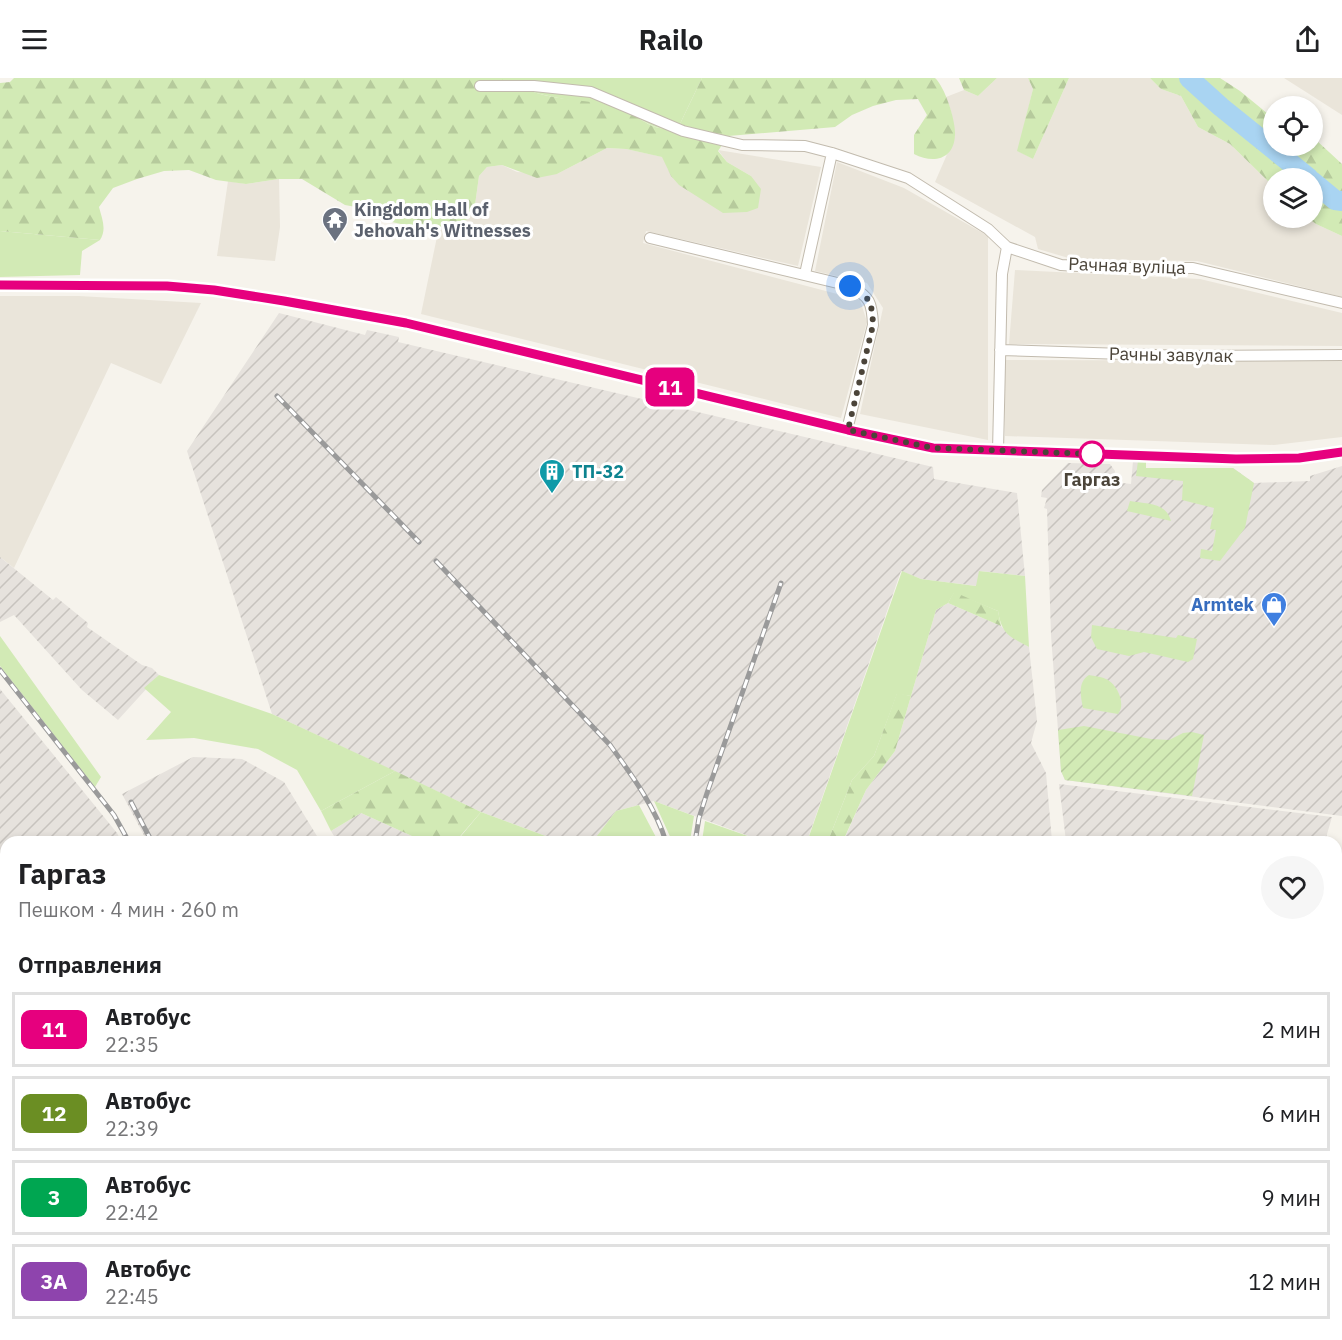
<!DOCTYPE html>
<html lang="ru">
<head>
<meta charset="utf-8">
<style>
	body { margin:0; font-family:"IBM Plex Sans",sans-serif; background:#f6f6f6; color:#202124; height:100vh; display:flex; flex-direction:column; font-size:22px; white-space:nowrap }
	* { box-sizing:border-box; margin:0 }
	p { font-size:20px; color:#757577 }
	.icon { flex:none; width:33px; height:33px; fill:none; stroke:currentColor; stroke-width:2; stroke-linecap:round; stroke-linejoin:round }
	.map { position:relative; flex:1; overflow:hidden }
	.drawer { position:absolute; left:0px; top:758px; width:1342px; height:506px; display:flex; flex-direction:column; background:#fff; border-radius:18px 18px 0 0; box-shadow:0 3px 9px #0003 }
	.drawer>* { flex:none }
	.badge { padding:0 12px; border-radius:9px; font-size:21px; line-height:39px }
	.fabs { position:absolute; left:1263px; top:18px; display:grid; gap:12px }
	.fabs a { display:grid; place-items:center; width:60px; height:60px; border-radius:50%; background:#fff; box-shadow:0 3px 9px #0003; font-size:30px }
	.you { position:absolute; width:30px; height:30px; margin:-15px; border:4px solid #fff; border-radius:50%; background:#1a73e8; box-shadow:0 0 0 9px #1a73e833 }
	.map>.badge { position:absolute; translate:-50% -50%; box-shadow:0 0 0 3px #fff }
	h2 { padding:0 18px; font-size:22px; line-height:54px }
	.round { display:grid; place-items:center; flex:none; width:63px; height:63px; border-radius:32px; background:#f6f6f6 }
	.overview { display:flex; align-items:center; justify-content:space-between; height:102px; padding:0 18px }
	h1 { font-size:28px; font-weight:800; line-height:45px }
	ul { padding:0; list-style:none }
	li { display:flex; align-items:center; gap:18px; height:75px; margin:0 12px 9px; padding:0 6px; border:3px solid #e0e0e0; border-radius:0px }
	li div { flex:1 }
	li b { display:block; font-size:22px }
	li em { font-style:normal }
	li .badge { min-width:66px; font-weight:700; text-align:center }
	header { display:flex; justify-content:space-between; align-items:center; height:78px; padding:0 18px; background:#fff; font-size:27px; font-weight:800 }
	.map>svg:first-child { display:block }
</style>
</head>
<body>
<header><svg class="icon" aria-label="menu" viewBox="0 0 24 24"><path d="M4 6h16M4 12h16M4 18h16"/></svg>Railo<svg class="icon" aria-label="share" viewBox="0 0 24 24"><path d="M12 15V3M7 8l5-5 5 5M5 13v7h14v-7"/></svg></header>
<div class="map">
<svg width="1342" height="1262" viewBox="0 0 1342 1262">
	<defs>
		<pattern id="industrial-furrows" width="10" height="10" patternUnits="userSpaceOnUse" patternTransform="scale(1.5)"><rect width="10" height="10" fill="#e6e2dd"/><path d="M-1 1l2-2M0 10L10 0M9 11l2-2" fill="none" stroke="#c7c3be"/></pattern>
		<pattern id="forest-firs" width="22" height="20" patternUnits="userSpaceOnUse" patternTransform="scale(1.5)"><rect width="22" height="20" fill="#d2eab5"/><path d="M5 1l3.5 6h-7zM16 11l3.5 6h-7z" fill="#b6ca9c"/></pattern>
		<pattern id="garden-furrows" width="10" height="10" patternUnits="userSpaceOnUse" patternTransform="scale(1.5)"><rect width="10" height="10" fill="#d2eab5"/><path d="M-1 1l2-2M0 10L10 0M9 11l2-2" fill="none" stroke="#b6ca9c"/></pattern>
	</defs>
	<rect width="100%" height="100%" fill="#f6f3ec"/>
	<!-- residential -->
	<path fill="#eae5da" d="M 997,0 L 1028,0 L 1033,11 L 1018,73 L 1033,81 L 1069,0 L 1150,0 L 1161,11 L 1181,18 L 1198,49 L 1230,66 L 1273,108 L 1274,140 L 1308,140 L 1316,146 L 1342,158 L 1342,219 L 1197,183 L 1072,181 L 1038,171 L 1035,159 L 935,104 L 955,58 L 951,33 L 946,19 L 964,12 L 978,18 Z
		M 1284,0 L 1342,0 L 1342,37 Z
		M 607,70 L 626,71 L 663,79 L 671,98 L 751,98 L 727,84 L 718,72 L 821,89 L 798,188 L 646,153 L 643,165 L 860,222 L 867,244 L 841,340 L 421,236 L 439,149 L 464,146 L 475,127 L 479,98 L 487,89 L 502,87 L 517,94 L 557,96 Z
		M 837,84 L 904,110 L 988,158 L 988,362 L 860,336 L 883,230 L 867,205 L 815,193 Z
		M 279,101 L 280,149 L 275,183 L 217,178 L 228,103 L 246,106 Z
		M 1015,192 L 1200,201 L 1342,235 L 1342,268 L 1009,266 Z
		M 0,218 L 79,218 L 201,225 L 161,306 L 111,285 L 14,490 L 0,479 Z
		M 1005,282 L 1342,283 L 1342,359 L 1274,367 L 1005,358 Z"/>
	<!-- industrial -->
	<path fill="url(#industrial-furrows)" d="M 279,235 L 365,257 L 367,252 L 399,259 L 398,264 L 933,389 L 934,401 L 1017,415 L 1025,498 L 980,493 L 977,508 L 921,501 L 901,493 L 807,763 L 762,763 L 654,723 L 616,733 L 593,763 L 559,763 L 481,734 L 272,636 L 187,373 Z
		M 1133,383 L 1146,384 L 1146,390 L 1233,390 L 1254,405 L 1310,403 L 1310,398 L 1342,388 L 1342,738 L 1065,702 L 1061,693 L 1051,557 L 1047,431 L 1044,430 L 1047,420 L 1041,419 L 1042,412 L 1068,385 L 1110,386 L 1115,393 L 1113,404 L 1131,406 Z
		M 0,479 L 53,522 L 56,519 L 88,545 L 87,549 L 142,587 L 152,590 L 159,597 L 118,642 L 82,612 L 14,537 L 0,544 Z
		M 948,525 L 1001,548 L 1012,559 L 1029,569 L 1037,643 L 1031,665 L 1046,695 L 1052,763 L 843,764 L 866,712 L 895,673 L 936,532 Z
		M 0,611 L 117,755 L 121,763 L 6,764 L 6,795 L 0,792 Z
		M 193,679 L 242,681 L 284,704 L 320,763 L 147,763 L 122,716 Z
		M 1059,706 L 1332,739 L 1325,763 L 1066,763 Z
		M 361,735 L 423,763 L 337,763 L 331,753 Z
		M 1337,1025 L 1342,1027 L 1342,1262 L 1212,1262 L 1214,1257 L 1336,1257 Z
		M 130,1257 L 245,1257 L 246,1262 L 131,1262 Z
		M 408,1257 L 617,1257 L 615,1262 L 408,1262 Z
		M 666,1257 L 1160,1257 L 1161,1262 L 664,1262 Z"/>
	<!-- grass -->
	<path fill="#d2eab5" d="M 527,0 L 702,0 L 678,50 C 653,54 647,43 627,34 C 620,31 611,30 604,29 C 581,23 549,20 527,12 Z
		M 0,153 L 100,162 L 82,173 L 80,197 L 0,199 Z
		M 1138,383 L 1146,384 L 1146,390 L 1233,390 L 1254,405 L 1245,450 L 1220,483 L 1200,480 L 1201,471 L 1212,473 L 1216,452 L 1210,451 L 1214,430 L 1182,422 L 1183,403 L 1136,398 Z
		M 1130,423 C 1146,426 1166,424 1171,443 L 1127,433 Z
		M 902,493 L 921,501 L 976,508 L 979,493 L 1025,498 L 1029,569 C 1009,558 1002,557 998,533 L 954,515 L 948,525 L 936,532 L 911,618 L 897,616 L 874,678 L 852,702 L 828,763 L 807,764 Z
		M 1092,547 L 1176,560 L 1178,557 L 1197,561 L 1193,581 L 1188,584 L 1144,574 L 1129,578 L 1097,571 L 1091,559 Z
		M 0,558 L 101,699 L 95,709 L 0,588 Z
		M 159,597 L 272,636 L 395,693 L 321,733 L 297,692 L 258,671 L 194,660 L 146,662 L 171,634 L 144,610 Z
		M 1089,597 C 1094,598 1103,599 1108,602 C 1118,608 1126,627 1118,636 L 1083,630 C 1081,620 1077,604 1089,597 Z
		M 654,723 L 694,738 L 690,763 L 672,763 Z
		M 639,727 L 658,763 L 593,763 L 616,733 Z
		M 481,734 L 559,763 L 456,764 Z
		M 705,743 L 762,763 L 702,763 Z
		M 0,882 L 6,885 L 6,947 L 0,948 Z"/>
	<!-- forest -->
	<path fill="url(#forest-firs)" d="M 14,0 L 527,0 L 528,12 C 557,24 592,20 623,32 C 646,41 649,54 678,50 L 702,0 L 935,0 C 945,9 956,43 955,57 C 954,82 933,86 914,76 L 914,57 L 927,37 L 918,21 L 896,22 L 873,28 L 852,37 L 835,49 L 728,58 L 718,73 L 727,84 L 751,98 L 761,111 L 758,130 L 747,134 L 723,135 L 679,107 L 671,98 L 662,79 L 626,71 L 607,70 L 557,96 L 537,100 L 502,87 L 487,89 L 479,98 L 475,127 L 464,146 L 439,149 L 414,149 L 392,144 L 361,130 L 345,127 L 302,101 L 279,101 L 246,106 L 216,102 L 189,92 L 164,93 L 137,101 L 113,110 L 99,129 C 102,141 107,151 100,162 L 0,153 L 0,5 L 10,4 Z
		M 959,0 L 997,0 L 978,18 L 964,12 Z
		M 1028,0 L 1069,0 L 1033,81 L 1017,73 L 1033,11 Z
		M 1150,0 L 1220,0 L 1240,13 L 1273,40 L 1274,68 L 1312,68 L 1313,61 L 1316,62 L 1342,86 L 1342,158 L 1316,146 L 1308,140 L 1312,140 L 1312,100 L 1274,100 L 1273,108 L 1230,66 L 1198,49 L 1181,18 L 1161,11 Z
		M 954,514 L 998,533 L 1001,548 L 948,525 Z
		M 897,615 L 911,618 L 895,673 L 866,712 L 843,763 L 828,763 L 852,702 L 874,678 Z
		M 395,693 L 481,734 L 456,763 L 423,763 L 361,735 L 331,753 L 321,733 Z
		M 295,1257 L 384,1257 L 408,1262 L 296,1262 Z"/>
	<!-- garden -->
	<path fill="url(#garden-furrows)" d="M 1084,648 L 1151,661 L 1169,662 L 1183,655 L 1192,654 L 1204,657 L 1192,718 L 1065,702 L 1061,693 L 1058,652 Z"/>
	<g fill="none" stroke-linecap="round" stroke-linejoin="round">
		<!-- river -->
		<path stroke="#a9d4f2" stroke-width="20" d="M 1189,0 L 1221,29 L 1309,100
			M 1312,103 L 1335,122 L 1342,123"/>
		<defs>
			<path id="minor" d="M 480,8 L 534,8 L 591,14 L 683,53 L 742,67 L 805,68 L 832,75 L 908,100 L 988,151 L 1007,169
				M 650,160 L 850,208 C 870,219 872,224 873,247 L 847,352
				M 805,196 L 832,75
				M 0,207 L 167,208 L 214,212 L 284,223 L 406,245 L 847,352 L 933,370 L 1236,381 L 1299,380 L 1342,374
				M 1000,272 L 1186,278 L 1342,277
				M 998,373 L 1002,196 L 1007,169 L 1061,187 L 1112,190 L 1193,190 L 1342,225"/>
		</defs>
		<!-- minor casing -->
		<use href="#minor" stroke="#c2bbae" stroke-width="12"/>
		<!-- minor -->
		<use href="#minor" stroke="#fff" stroke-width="10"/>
		<defs>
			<path id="rail" d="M 277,318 L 419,464
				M 436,483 L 610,667 C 631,696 656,730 666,764
				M 0,592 L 114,737 L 129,764
				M 131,724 L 152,764
				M 695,764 L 699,740 L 707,715 L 781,505
				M 0,859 L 6,863
				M 0,875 L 6,878
				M 268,1257 L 269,1262
				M 1031,1257 L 1032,1262
				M 643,1262 L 644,1257
				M 803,1262 L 803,1257"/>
		</defs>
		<!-- rail casing -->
		<use href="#rail" stroke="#9a9a9a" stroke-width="5"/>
		<!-- rail -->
		<use href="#rail" stroke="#fff" stroke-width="3" stroke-dasharray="9" stroke-linecap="butt"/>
	</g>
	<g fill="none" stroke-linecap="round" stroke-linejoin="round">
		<defs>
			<path id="line" d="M 0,207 L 167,208 L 214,212 L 284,223 L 406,245 L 848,352 L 933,370 L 1236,381 L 1299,380 L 1342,374"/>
		</defs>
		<!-- line casing -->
		<use href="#line" stroke="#fff" stroke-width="14"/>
		<!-- line -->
		<use href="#line" stroke="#e6007e" stroke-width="9"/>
		<!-- walk -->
		<path stroke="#4b4439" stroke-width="6" stroke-dasharray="0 10.8" d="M 850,208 C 870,219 872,224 873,247 L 848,352 L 933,370 L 1092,376"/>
	</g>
	<!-- icons -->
	<defs>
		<symbol id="temple-pin" viewBox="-11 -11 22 30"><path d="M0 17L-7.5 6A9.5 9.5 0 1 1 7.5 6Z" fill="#6b7280" stroke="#fff"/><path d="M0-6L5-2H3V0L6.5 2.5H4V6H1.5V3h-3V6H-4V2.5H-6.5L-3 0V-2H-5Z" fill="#fff"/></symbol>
		<symbol id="building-pin" viewBox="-11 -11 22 30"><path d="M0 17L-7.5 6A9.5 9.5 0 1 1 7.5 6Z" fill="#0f9aa8" stroke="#fff"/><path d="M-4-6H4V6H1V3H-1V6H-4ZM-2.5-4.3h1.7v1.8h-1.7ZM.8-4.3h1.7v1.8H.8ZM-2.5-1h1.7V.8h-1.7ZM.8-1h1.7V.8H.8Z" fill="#fff"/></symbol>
		<symbol id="shop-pin" viewBox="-11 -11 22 30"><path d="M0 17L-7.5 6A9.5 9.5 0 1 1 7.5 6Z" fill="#3f7fe0" stroke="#fff"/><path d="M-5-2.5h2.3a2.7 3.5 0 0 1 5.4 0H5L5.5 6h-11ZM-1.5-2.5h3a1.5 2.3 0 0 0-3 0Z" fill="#fff"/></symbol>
	</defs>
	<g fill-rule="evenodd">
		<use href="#temple-pin" x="320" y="127" width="30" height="40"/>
		<use href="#building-pin" x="537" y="379" width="30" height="40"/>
		<use href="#shop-pin" x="1259" y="512" width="30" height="40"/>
	</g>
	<!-- markers -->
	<circle fill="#fff" stroke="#e6007e" stroke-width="3" cx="1092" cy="376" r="12"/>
	<g text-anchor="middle" stroke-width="6" stroke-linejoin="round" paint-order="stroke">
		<!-- worship labels -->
		<g font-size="18" font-weight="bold" fill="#5b616d" stroke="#fff" text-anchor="start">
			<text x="354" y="138">Kingdom Hall of<tspan x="354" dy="21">Jehovah's Witnesses</tspan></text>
		</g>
		<!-- street labels -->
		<g font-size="18" fill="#4b4439" stroke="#fff">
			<text transform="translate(1127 188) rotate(2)" y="6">Рачная вуліца</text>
			<text transform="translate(1171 277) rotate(1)" y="6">Рачны завулак</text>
		</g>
		<!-- culture labels -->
		<g font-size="18" font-weight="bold" fill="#0d838f" stroke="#fff" text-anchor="start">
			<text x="572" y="400">ТП-32</text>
		</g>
		<!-- stop labels -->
		<g font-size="18" font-weight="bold" fill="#4b4439" stroke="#fff">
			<text x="1092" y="408">Гаргаз</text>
		</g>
		<!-- shop labels -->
		<g font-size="18" font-weight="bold" fill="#366cbe" stroke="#fff" text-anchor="end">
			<text x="1254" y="533">Armtek</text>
		</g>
	</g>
</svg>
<div class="fabs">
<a><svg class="icon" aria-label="locate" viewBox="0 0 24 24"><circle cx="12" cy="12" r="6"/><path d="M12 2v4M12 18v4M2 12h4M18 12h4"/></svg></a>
<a><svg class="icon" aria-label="layers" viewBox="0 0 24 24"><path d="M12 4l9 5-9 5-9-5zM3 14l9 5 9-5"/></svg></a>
</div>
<div class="you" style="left:850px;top:208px"></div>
<b class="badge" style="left:670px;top:309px;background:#e6007e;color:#fff">11</b>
<section class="drawer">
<div class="overview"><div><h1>Гаргаз</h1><p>Пешком · 4 мин · 260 m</p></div><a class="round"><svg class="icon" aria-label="heart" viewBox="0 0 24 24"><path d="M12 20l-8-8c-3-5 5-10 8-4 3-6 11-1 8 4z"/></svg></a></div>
<h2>Отправления</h2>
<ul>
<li><span class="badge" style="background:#e6007e;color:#fff">11</span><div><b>Автобус</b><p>22:35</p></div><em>2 мин</em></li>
<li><span class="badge" style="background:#6b8e23;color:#fff">12</span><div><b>Автобус</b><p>22:39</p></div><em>6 мин</em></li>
<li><span class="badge" style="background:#00a651;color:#fff">3</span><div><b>Автобус</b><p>22:42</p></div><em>9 мин</em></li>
<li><span class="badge" style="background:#8e44ad;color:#fff">3А</span><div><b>Автобус</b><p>22:45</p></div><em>12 мин</em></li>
</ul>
</section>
</div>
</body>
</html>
